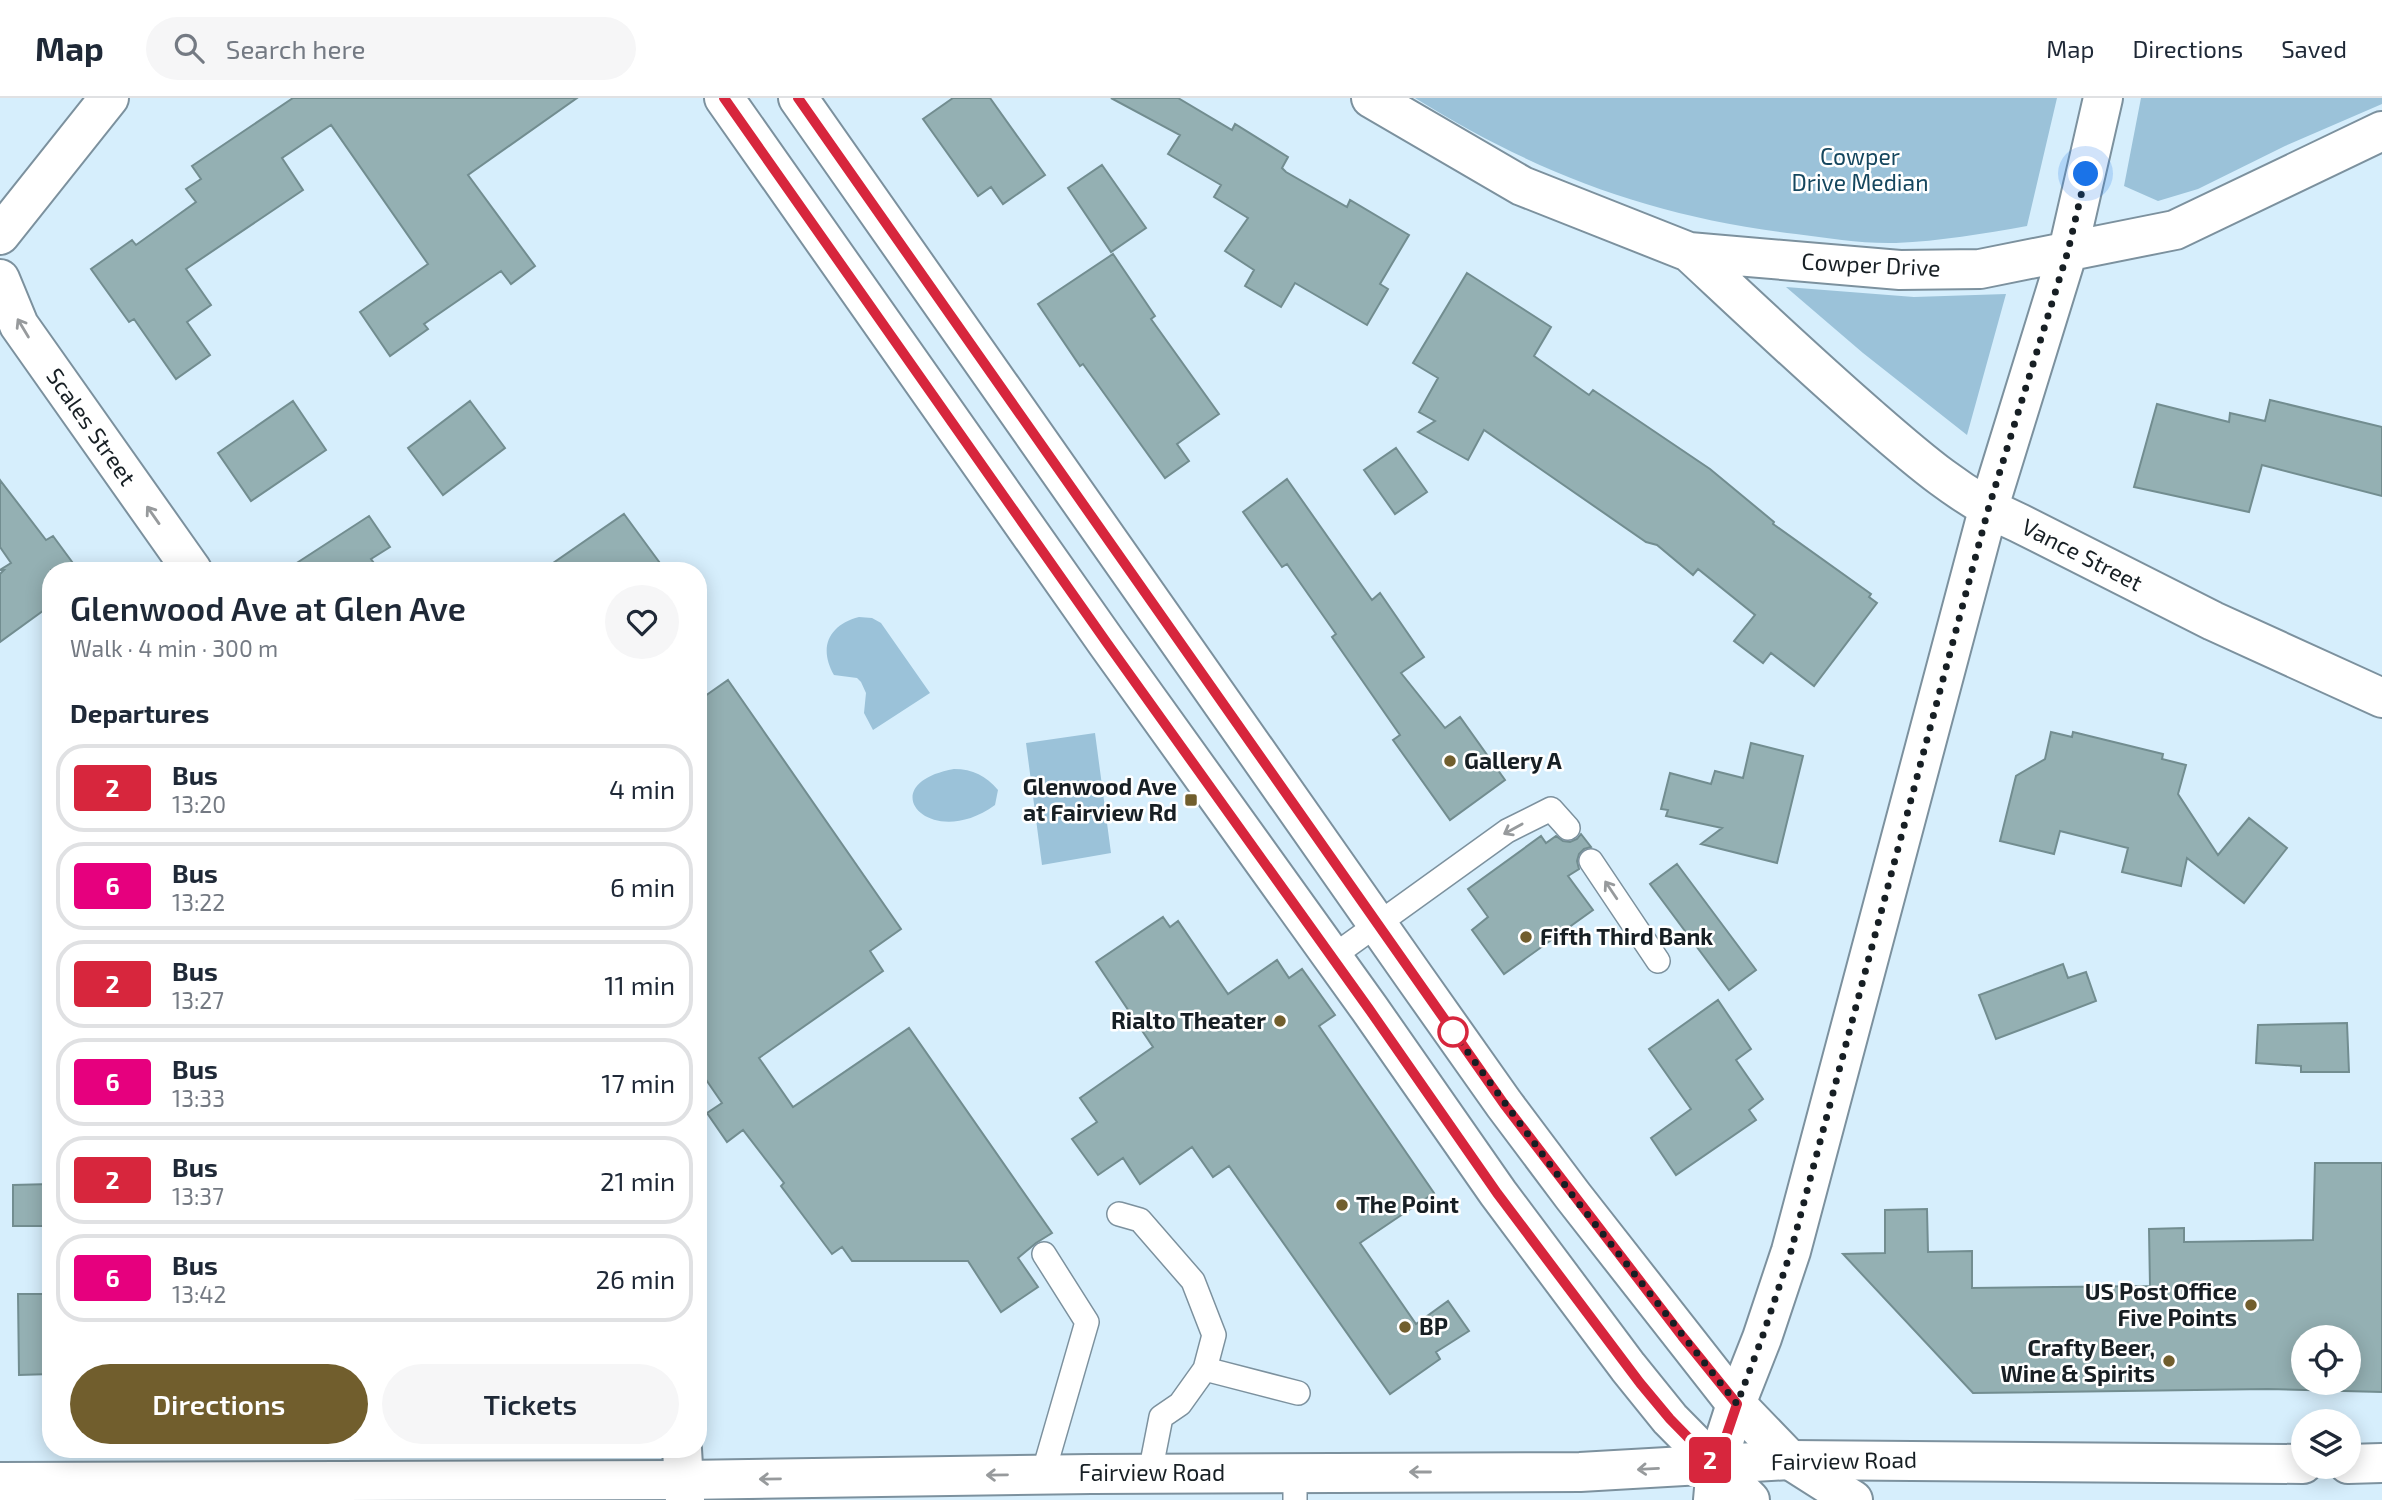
<!DOCTYPE html>
<html lang="en">
<head>
<meta charset="utf-8">
<style>
	body { margin:0; font-family:"Exo 2",sans-serif; background:#f6f6f7; color:#1f2937; height:100vh; display:flex; flex-direction:column; font-size:26px; white-space:nowrap }
	* { box-sizing:border-box; margin:0 }
	p { font-size:23px; color:#747a83 }
	.icon { flex:none; width:38px; height:38px; fill:none; stroke:currentColor; stroke-width:2; stroke-linecap:round; stroke-linejoin:round }
	.map { position:relative; flex:1; overflow:hidden }
	.sheet { position:absolute; left:42px; top:464px; width:665px; height:896px; display:flex; flex-direction:column; background:#fff; border-radius:28px; box-shadow:0 4px 18px #0003 }
	.sheet>* { flex:none }
	.badge { padding:0 14px; border-radius:5px; font-size:24px; line-height:46px }
	.buttons { position:absolute; left:2291px; top:1227px; display:grid; gap:14px }
	.buttons a { display:grid; place-items:center; width:70px; height:70px; border-radius:50%; background:#fff; box-shadow:0 4px 18px #0003; font-size:35px }
	.you { position:absolute; width:35px; height:35px; margin:-18px; border:5px solid #fff; border-radius:50%; background:#1a73e8; box-shadow:0 0 0 10px #1a73e833 }
	.map>.badge { position:absolute; translate:-50% -50%; box-shadow:0 0 0 4px #fff }
	h2 { padding:0 28px; font-size:26px; line-height:63px }
	.round { display:grid; place-items:center; flex:none; width:74px; height:74px; border-radius:37px; background:#f6f6f7 }
	.summary { display:flex; align-items:center; justify-content:space-between; height:119px; padding:0 28px }
	h1 { font-size:33px; font-weight:600; line-height:52px }
	.cta { display:flex; gap:14px; margin-top:auto; padding:14px 28px }
	.cta a { flex:1; height:80px; border-radius:42px; background:#715e2d; color:#fff; font-size:28px; font-weight:600; line-height:80px; text-align:center }
	.cta a+a { background:#f6f6f7; color:#1f2937 }
	ul { padding:0; list-style:none }
	li { display:flex; align-items:center; gap:21px; height:88px; margin:0 14px 10px; padding:0 14px; border:4px solid #e0e1e3; border-radius:28px }
	li div { flex:1 }
	li b { display:block; font-size:26px }
	li em { font-style:normal }
	li .badge { min-width:77px; font-weight:700; text-align:center }
	header { display:flex; align-items:center; gap:42px; box-sizing:border-box; height:98px; padding:0 35px; background:#fff; border-bottom:2px solid #e0e1e3 }
	header strong { font-size:33px }
	nav { display:flex; gap:38px; margin-inline-start:auto; font-size:24px }
	.search { width:490px; height:63px; background:#f6f6f7; display:flex; align-items:center; gap:18px; box-sizing:border-box; padding:0 24px; border-radius:38px; color:#747a83; font-size:26px }
	.map>svg:first-child { display:block }
</style>
</head>
<body>
<header>
<strong>Map</strong>
<div class="search"><svg class="icon" aria-label="search" viewBox="0 0 24 24"><circle cx="10" cy="10" r="6"/><path d="M15 15l6 6"/></svg>Search here</div>
<nav><a>Map</a><a>Directions</a><a>Saved</a></nav>
</header>
<div class="map">
<svg width="2382" height="1402" viewBox="0 0 2382 1402">
	<rect width="100%" height="100%" fill="#d6eefc"/>
	<!-- green -->
	<path fill="#9bc2d9" d="M 1415,0 L 2057,0 L 2027,128 C 1983,136 1940,143 1896,145 C 1862,146 1829,140 1796,136 C 1653,119 1537,76 1415,0 Z
		M 2141,0 L 2382,0 L 2382,6 L 2285,48 L 2198,91 L 2158,103 L 2124,88 Z
		M 1786,189 L 1914,199 L 2006,196 L 1967,337 L 1863,255 Z
		M 859,519 L 872,520 L 881,525 L 930,595 L 873,632 L 864,615 L 866,595 L 861,584 L 857,580 L 834,577 C 818,549 829,527 859,519 Z
		M 1095,635 L 1111,755 L 1042,767 L 1026,645 Z
		M 954,671 C 973,671 986,678 998,692 L 995,707 C 929,755 870,686 954,671 Z"/>
	<!-- building -->
	<path fill="#94b0b3" stroke="#728d90" stroke-width="2" fill-rule="evenodd" d="M 293,0 L 577,0 L 468,77 L 535,168 L 511,186 L 501,173 L 424,226 L 428,231 L 390,258 L 360,214 L 428,166 L 331,27 L 282,60 L 303,92 L 186,171 L 211,207 L 187,224 L 210,257 L 176,281 L 134,221 L 129,224 L 91,171 L 132,142 L 136,147 L 196,104 L 186,91 L 201,81 L 192,68 Z
		M 953,0 L 990,0 L 1045,77 L 1003,106 L 991,89 L 978,98 L 923,21 Z
		M 1111,0 L 1178,0 L 1232,32 L 1235,26 L 1288,59 L 1282,70 L 1286,74 L 1347,109 L 1350,102 L 1409,137 L 1380,186 L 1388,191 L 1367,227 L 1295,185 L 1281,209 L 1245,188 L 1254,172 L 1225,153 L 1248,120 L 1214,99 L 1221,87 L 1168,56 L 1180,37 Z
		M 1102,67 L 1146,130 L 1111,154 L 1068,90 Z
		M 1113,156 L 1155,218 L 1151,221 L 1219,316 L 1177,346 L 1189,363 L 1165,380 L 1083,266 L 1080,268 L 1038,206 Z
		M 1467,175 L 1551,229 L 1534,258 L 1589,297 L 1593,292 L 1710,371 L 1774,424 L 1773,426 L 1871,496 L 1869,499 L 1877,505 L 1814,588 L 1771,555 L 1763,565 L 1734,543 L 1755,517 L 1698,471 L 1693,477 L 1657,447 L 1646,444 L 1484,332 L 1468,362 L 1418,334 L 1435,323 L 1419,314 L 1438,280 L 1413,265 Z
		M 2270,302 L 2382,329 L 2382,398 L 2262,367 L 2249,414 L 2134,389 L 2157,306 L 2229,324 L 2230,315 L 2265,323 Z
		M 293,303 L 326,352 L 251,403 L 218,355 Z
		M 470,303 L 505,350 L 443,397 L 408,350 Z
		M 1396,350 L 1427,394 L 1395,416 L 1364,372 Z
		M 1287,381 L 1372,502 L 1380,495 L 1424,559 L 1401,575 L 1445,630 L 1460,619 L 1505,682 L 1450,722 L 1393,642 L 1400,637 L 1332,539 L 1336,536 L 1287,466 L 1282,469 L 1243,414 Z
		M 0,382 L 46,442 L 53,438 L 78,472 L 51,472 L 51,507 L 0,544 L 0,476 L 4,472 L 0,472 L 11,465 L 0,449 Z
		M 624,416 L 665,472 L 543,472 Z
		M 369,418 L 390,449 L 371,461 L 379,472 L 286,472 Z
		M 728,582 L 901,831 L 870,853 L 883,873 L 759,960 L 793,1009 L 909,930 L 1052,1135 L 1036,1145 L 1018,1160 L 1038,1189 L 1001,1214 L 968,1163 L 852,1163 L 842,1149 L 832,1156 L 781,1088 L 784,1085 L 743,1032 L 727,1044 L 707,1015 L 722,1005 L 698,970 L 698,603 Z
		M 2051,634 L 2072,639 L 2073,634 L 2163,656 L 2162,661 L 2186,667 L 2178,696 L 2218,757 L 2249,720 L 2287,750 L 2244,805 L 2187,760 L 2181,788 L 2122,774 L 2128,750 L 2060,733 L 2054,756 L 2000,743 L 2016,678 L 2045,661 Z
		M 1751,645 L 1803,658 L 1777,765 L 1701,746 L 1722,730 L 1666,718 L 1668,712 L 1661,711 L 1670,675 L 1711,686 L 1715,673 L 1743,680 Z
		M 1581,736 L 1591,749 L 1584,751 L 1579,756 L 1577,763 L 1579,771 L 1568,778 L 1593,812 L 1504,876 L 1472,832 L 1488,819 L 1468,791 L 1541,738 L 1546,745 L 1556,738 L 1563,743 L 1570,744 L 1577,741 Z
		M 1677,766 L 1756,872 L 1729,892 L 1650,786 Z
		M 1163,819 L 1170,829 L 1178,823 L 1228,896 L 1277,862 L 1289,880 L 1302,871 L 1335,917 L 1319,928 L 1434,1095 L 1360,1145 L 1416,1226 L 1448,1203 L 1469,1233 L 1436,1254 L 1440,1261 L 1390,1296 L 1229,1068 L 1213,1079 L 1192,1049 L 1140,1086 L 1123,1060 L 1098,1077 L 1072,1041 L 1097,1024 L 1080,1000 L 1153,949 L 1096,864 Z
		M 2063,866 L 2068,880 L 2086,874 L 2096,903 L 1996,941 L 1979,897 Z
		M 1718,902 L 1751,951 L 1736,962 L 1763,1001 L 1749,1012 L 1756,1022 L 1676,1077 L 1651,1040 L 1691,1011 L 1649,951 Z
		M 2347,925 L 2349,974 L 2301,974 L 2301,968 L 2256,965 L 2258,927 Z
		M 2315,1065 L 2382,1065 L 2382,1294 L 2268,1291 L 1973,1295 L 1843,1156 L 1885,1155 L 1885,1112 L 1927,1111 L 1928,1154 L 1972,1153 L 1972,1190 L 2150,1188 L 2149,1131 L 2184,1130 L 2184,1144 L 2313,1142 ZM 2303,1239 L 2348,1239 L 2348,1284 L 2303,1284 Z
		M 51,1086 L 51,1128 L 13,1128 L 13,1087 Z
		M 18,1196 L 51,1196 L 51,1276 L 19,1277 Z"/>
	<g fill="none" stroke-linecap="round" stroke-linejoin="round">
		<defs>
			<path id="lane" d="M 1591,763 L 1658,863
				M 1332,859 L 1507,733 L 1551,711 L 1568,730
				M 1119,1116 L 1140,1122 L 1193,1183 L 1214,1237 L 1205,1271 L 1180,1306 L 1161,1319 L 1150,1375
				M 1205,1271 L 1298,1295
				M 1043,1376 L 1087,1224 L 1044,1156
				M 1295,1402 L 1295,1375"/>
			<path id="street" d="M 1371,0 L 1522,88 L 1689,154 L 1900,172 L 1980,171 L 2175,132 L 2382,33
				M 1689,154 C 1748,209 1806,264 1867,317 C 1914,358 1961,400 2019,425 L 2213,523 L 2382,600
				M 0,181 L 19,227 L 192,472
				M 1736,1306 L 1762,1240 L 1791,1153 L 1988,412 L 2068,153 L 2103,0
				M 682,1351 L 685,1402"/>
			<path id="secondary" d="M 0,137 L 109,0
				M 2348,1366 L 2382,1365
				M 0,1384 L 684,1382 L 1091,1376 L 1580,1374 L 1790,1362 L 2303,1366
				M 1713,1402 L 1716,1368 L 1736,1306"/>
			<path id="primary" d="M 724,0 L 1107,545 L 1369,910 L 1498,1095 L 1628,1269 L 1670,1321 L 1750,1402
				M 798,0 L 1415,880 L 1504,1006 L 1573,1098 L 1736,1306 L 1790,1362 L 1853,1402"/>
		</defs>
		<!-- lane casing -->
		<use href="#lane" stroke="#7c919e" stroke-width="26"/>
		<!-- street casing -->
		<use href="#street" stroke="#7c919e" stroke-width="42"/>
		<!-- secondary casing -->
		<use href="#secondary" stroke="#7c919e" stroke-width="42"/>
		<!-- primary casing -->
		<use href="#primary" stroke="#7c919e" stroke-width="42"/>
		<!-- lane -->
		<use href="#lane" stroke="#fff" stroke-width="23"/>
		<!-- street -->
		<use href="#street" stroke="#fff" stroke-width="38"/>
		<!-- secondary -->
		<use href="#secondary" stroke="#fff" stroke-width="38"/>
		<!-- primary -->
		<use href="#primary" stroke="#fff" stroke-width="38"/>
	</g>
	<!-- one-way arrows -->
	<defs><path id="oneway-shaft" d="M-6 0H5M1.5-3L5.5 0L1.5 3" fill="none" stroke-width="1.6" stroke-linecap="round" stroke-linejoin="round" transform="scale(1.75)"/></defs>
	<g stroke="#979a9c">
		<use href="#oneway-shaft" transform="translate(23 230) rotate(-121)"/>
		<use href="#oneway-shaft" transform="translate(153 417) rotate(-125)"/>
		<use href="#oneway-shaft" transform="translate(1513 731) rotate(151)"/>
		<use href="#oneway-shaft" transform="translate(1611 792) rotate(-124)"/>
		<use href="#oneway-shaft" transform="translate(1648 1371) rotate(177)"/>
		<use href="#oneway-shaft" transform="translate(1420 1374) rotate(180)"/>
		<use href="#oneway-shaft" transform="translate(997 1377) rotate(179)"/>
		<use href="#oneway-shaft" transform="translate(770 1381) rotate(179)"/>
	</g>
	<g fill="none" stroke-linecap="round" stroke-linejoin="round">
		<defs>
			<path id="line" d="M 724,0 L 1107,545 L 1369,911 L 1497,1095 L 1640,1285 L 1670,1321 L 1716,1368 L 1737,1306 L 1682,1238 L 1504,1006 L 798,0"/>
		</defs>
		<!-- line casing -->
		<use href="#line" stroke="#fff" stroke-width="16"/>
		<!-- line -->
		<use href="#line" stroke="#d7263d" stroke-width="10"/>
		<!-- walk -->
		<path stroke="#171f24" stroke-width="7" stroke-dasharray="0 12.6" d="M 1453,934 L 1573,1098 L 1737,1306 L 1762,1240 L 1791,1153 L 1988,412 L 2068,153 L 2086,76"/>
	</g>
	<!-- markers -->
	<g fill="#715e2d" stroke="#fff" stroke-width="2.5">
		<circle cx="1450" cy="663" r="7"/>
		<rect x="1184" y="695" width="14" height="14" rx="3.5"/>
		<circle cx="1526" cy="839" r="7"/>
		<circle cx="1280" cy="923" r="7"/>
		<circle cx="1342" cy="1107" r="7"/>
		<circle cx="2251" cy="1207" r="7"/>
		<circle cx="1405" cy="1229" r="7"/>
		<circle cx="2169" cy="1263" r="7"/>
	</g>
	<circle fill="#fff" stroke="#d7263d" stroke-width="3.5" cx="1453" cy="934" r="14"/>
	<g text-anchor="middle" stroke-width="5" stroke-linejoin="round" paint-order="stroke">
		<!-- park labels -->
		<g font-size="23" fill="#15475f" stroke="#fff">
			<text x="1860" y="67">Cowper<tspan x="1860" dy="26">Drive Median</tspan></text>
		</g>
		<!-- street labels -->
		<g font-size="23" fill="#171f24" stroke="#fff">
			<text transform="translate(1871 167) rotate(3)" y="8">Cowper Drive</text>
			<text transform="translate(91 329) rotate(55)" y="8">Scales Street</text>
			<text transform="translate(2082 457) rotate(27)" y="8">Vance Street</text>
			<text transform="translate(1844 1363) rotate(-1)" y="8">Fairview Road</text>
			<text x="1152" y="1383">Fairview Road</text>
		</g>
		<!-- poi labels -->
		<g font-size="23" font-weight="bold" fill="#171f24" stroke="#fff" text-anchor="start">
			<text x="1464" y="671">Gallery A</text>
			<text x="1177" y="697" text-anchor="end">Glenwood Ave<tspan x="1177" dy="26">at Fairview Rd</tspan></text>
			<text x="1540" y="847">Fifth Third Bank</text>
			<text x="1266" y="931" text-anchor="end">Rialto Theater</text>
			<text x="1356" y="1115">The Point</text>
			<text x="2237" y="1202" text-anchor="end">US Post Office<tspan x="2237" dy="26">Five Points</tspan></text>
			<text x="1419" y="1237">BP</text>
			<text x="2155" y="1258" text-anchor="end">Crafty Beer,<tspan x="2155" dy="26">Wine &amp; Spirits</tspan></text>
		</g>
	</g>
</svg>
<div class="buttons">
<a><svg class="icon" aria-label="locate" viewBox="0 0 24 24"><circle cx="12" cy="12" r="6"/><path d="M12 2v4M12 18v4M2 12h4M18 12h4"/></svg></a>
<a><svg class="icon" aria-label="layers" viewBox="0 0 24 24"><path d="M12 4l9 5-9 5-9-5zM3 14l9 5 9-5"/></svg></a>
</div>
<div class="you" style="left:2086px;top:76px"></div>
<b class="badge" style="left:1710px;top:1362px;background:#d7263d;color:#fff">2</b>
<section class="sheet">
<div class="summary"><div><h1>Glenwood Ave at Glen Ave</h1><p>Walk · 4 min · 300 m</p></div><a class="round"><svg class="icon" aria-label="heart" viewBox="0 0 24 24"><path d="M12 20l-8-8c-3-5 5-10 8-4 3-6 11-1 8 4z"/></svg></a></div>
<h2>Departures</h2>
<ul>
<li><span class="badge" style="background:#d7263d;color:#fff">2</span><div><b>Bus</b><p>13:20</p></div><em>4 min</em></li>
<li><span class="badge" style="background:#e6007e;color:#fff">6</span><div><b>Bus</b><p>13:22</p></div><em>6 min</em></li>
<li><span class="badge" style="background:#d7263d;color:#fff">2</span><div><b>Bus</b><p>13:27</p></div><em>11 min</em></li>
<li><span class="badge" style="background:#e6007e;color:#fff">6</span><div><b>Bus</b><p>13:33</p></div><em>17 min</em></li>
<li><span class="badge" style="background:#d7263d;color:#fff">2</span><div><b>Bus</b><p>13:37</p></div><em>21 min</em></li>
<li><span class="badge" style="background:#e6007e;color:#fff">6</span><div><b>Bus</b><p>13:42</p></div><em>26 min</em></li>
</ul>
<div class="cta"><a>Directions</a><a>Tickets</a></div>
</section>
</div>
</body>
</html>
